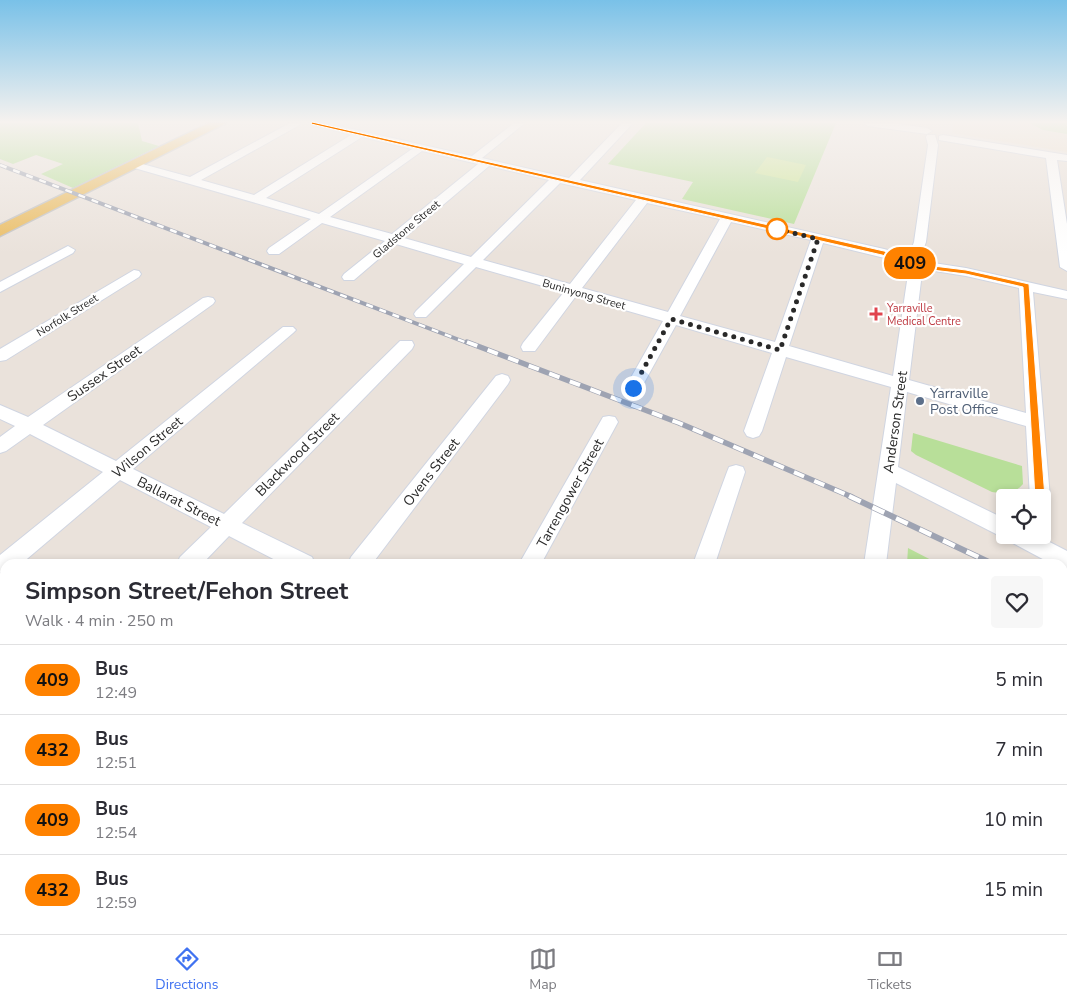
<!DOCTYPE html>
<html lang="en">
<head>
<meta charset="utf-8">
<style>
	body { margin:0; font-family:"Nunito Sans",sans-serif; background:#f7f7f7; color:#2b2b33; height:100vh; display:flex; flex-direction:column; font-size:19px; white-space:nowrap }
	* { box-sizing:border-box; margin:0 }
	p { font-size:16px; color:#7c7c81 }
	.icon { flex:none; width:28px; height:28px; fill:none; stroke:currentColor; stroke-width:2; stroke-linecap:round; stroke-linejoin:round }
	.map { position:relative; flex:1; overflow:hidden }
	.sheet { position:absolute; left:0px; top:559px; width:1068px; height:376px; display:flex; flex-direction:column; background:#fff; border-radius:15px 15px 0 0; box-shadow:0 2px 8px #0003 }
	.sheet>* { flex:none }
	.badge { padding:0 10px; border-radius:16px; font-size:18px; line-height:32px }
	.fabs { position:absolute; left:996px; top:489px; display:grid; gap:10px }
	.fabs a { display:grid; place-items:center; width:55px; height:55px; border-radius:5px; background:#fff; box-shadow:0 2px 8px #0003; font-size:25px }
	.you { position:absolute; width:25px; height:25px; margin:-12px; border:4px solid #fff; border-radius:50%; background:#1a73e8; box-shadow:0 0 0 8px #1a73e833 }
	.map>.badge { position:absolute; translate:-50% -50%; box-shadow:0 0 0 2px #fff }
	.round { display:grid; place-items:center; flex:none; width:52px; height:52px; border-radius:5px; background:#f7f7f7 }
	.headline { display:flex; align-items:center; justify-content:space-between; height:85px; padding:0 25px }
	h1 { font-size:24px; font-weight:700; line-height:38px }
	ul { padding:0; list-style:none }
	li { display:flex; align-items:center; gap:15px; height:70px; padding:0 25px; border-top:1px solid #e1e1e2 }
	li div { flex:1 }
	li b { display:block; font-size:19px }
	li em { font-style:normal }
	li .badge { min-width:55px; font-weight:700; text-align:center }
	.tab-bar { display:flex; justify-content:space-around; align-items:center; height:70px; border-top:1px solid #e1e1e2; background:#fff; font-size:14px; color:#7c7c81 }
	.tab-bar a { display:grid; justify-items:center; gap:2px }
	.tab-bar .current { color:#4173f1 }
	.map>svg:first-child { display:block }
</style>
</head>
<body>
<div class="map">
<svg width="1067" height="934" viewBox="0 0 1067 934">
	<rect width="100%" height="100%" fill="#eae2db"/>
	<!-- education -->
	<path fill="#ecdecb" d="M 953,123 L 1029,123 L 1043,130 L 1067,134 L 1067,152 L 952,133 Z"/>
	<!-- green -->
	<path fill="#b8df99" d="M 0,123 L 138,123 L 142,141 L 159,146 L 73,188 L 41,174 L 63,164 L 36,155 L 13,164 L 0,159 Z
		M 646,123 L 836,123 L 794,224 L 682,199 L 693,182 L 608,164 Z
		M 1029,123 L 1067,123 L 1067,134 L 1043,130 Z
		M 913,433 L 1022,466 L 1023,484 C 1015,494 1004,494 992,492 L 916,455 L 911,451 Z
		M 908,548 L 939,564 L 907,564 Z
		M 354,930 L 482,930 L 489,934 L 352,934 Z"/>
	<!-- pitch -->
	<path fill="#cce695" d="M 767,157 L 806,165 L 798,182 L 755,173 Z"/>
	<!-- plaza -->
	<path fill="#d7d2cd" d="M 987,930 L 1050,930 L 1050,934 L 994,934 Z"/>
	<g fill="none" stroke-linecap="round" stroke-linejoin="round">
		<defs>
			<path id="minor" d="M 290,123 L 303,123 L 201,180 L 254,195 L 351,135 L 307,123 L 326,123 L 472,156 L 514,123 L 525,123 L 482,158 L 569,178 L 622,123 L 633,123 L 580,180 L 884,249 L 909,256 L 914,242 L 928,145 L 926,137 L 927,135 L 935,135 L 938,145 L 926,242 L 920,258 L 913,258 L 918,264 L 921,281 L 909,380 L 1026,413 L 1019,288 L 966,276 L 922,269 L 920,266 L 922,263 L 927,262 L 966,268 L 1067,291 L 1067,299 L 1033,292 L 1050,498 L 1047,504 L 1042,505 L 1042,498 L 1030,498 L 1026,426 L 907,392 L 898,467 L 1005,519 L 1005,535 L 1036,535 L 1067,551 L 1067,570 L 1062,569 L 1062,564 L 1052,564 L 1009,541 L 1007,537 L 998,535 L 896,483 L 886,564 L 864,564 L 891,387 L 786,357 L 762,431 L 759,436 L 753,438 L 747,436 L 744,431 L 772,353 L 676,325 L 639,392 L 633,394 L 627,392 L 625,388 L 663,321 L 576,296 L 535,351 L 523,351 L 521,347 L 523,343 L 564,292 L 476,267 L 426,317 L 416,317 L 414,314 L 416,311 L 464,264 L 396,244 L 354,280 L 344,280 L 342,277 L 344,274 L 385,241 L 322,223 L 279,254 L 269,254 L 267,251 L 269,248 L 311,219 L 131,167 L 130,165 L 135,162 L 190,177 ZM 362,137 L 412,149 L 319,214 L 266,198 ZM 422,151 L 478,164 L 392,234 L 330,217 ZM 489,166 L 549,180 L 471,257 L 404,238 ZM 560,183 L 636,200 L 570,284 L 483,260 ZM 647,203 L 720,219 L 668,312 L 582,288 ZM 731,222 L 811,240 L 775,342 L 680,316 ZM 823,243 L 905,263 L 907,281 L 893,376 L 789,346 Z
				M 863,123 L 892,123 L 927,128 L 932,131 L 927,134 L 868,126 Z
				M 943,135 L 1067,155 L 1067,161 L 1057,160 L 1067,224 L 1067,271 L 1060,267 L 1046,158 L 939,140 L 939,136 Z
				M 68,246 L 75,250 L 73,253 L 0,292 L 0,282 Z
				M 134,270 L 139,271 L 141,274 L 139,277 L 6,360 L 0,361 L 0,349 Z
				M 208,297 L 213,298 L 215,301 L 213,304 L 43,425 L 116,461 L 283,327 L 293,327 L 296,330 L 293,333 L 133,469 L 224,514 L 400,341 L 412,341 L 414,345 L 412,349 L 242,523 L 312,557 L 315,564 L 283,564 L 229,536 L 202,564 L 177,564 L 180,557 L 211,527 L 120,480 L 21,564 L 5,564 L 5,573 L 0,572 L 0,555 L 103,472 L 30,434 L 6,451 L 0,453 L 0,437 L 15,426 L 0,419 L 0,405 L 28,417 L 203,298 Z
				M 502,374 L 508,376 L 510,380 L 508,384 L 372,564 L 348,564 L 351,557 L 496,376 Z
				M 609,416 L 615,417 L 618,422 L 541,564 L 519,564 L 603,417 Z
				M 736,465 L 743,467 L 745,472 L 715,564 L 693,564 L 727,472 L 729,467 Z
				M 1062,735 L 1067,737 L 1067,827 L 1062,825 Z
				M 5,739 L 5,768 L 0,770 L 0,741 Z
				M 63,930 L 95,930 L 94,934 L 62,934 Z
				M 308,930 L 340,930 L 339,934 L 307,934 Z
				M 560,930 L 591,930 L 590,934 L 559,934 Z
				M 808,930 L 838,930 L 837,934 L 807,934 Z"/>
			<path id="major" d="M 209,123 L 226,123 L 0,236 L 0,225 Z"/>
		</defs>
		<!-- minor casing -->
		<use href="#minor" stroke="#d0d5e1" stroke-width="2"/>
		<!-- major casing -->
		<use href="#major" stroke="#c3c3c3" stroke-width="3"/>
		<!-- minor -->
		<use href="#minor" fill="#fff" fill-rule="evenodd"/>
		<!-- major -->
		<use href="#major" fill="#eabc61" fill-rule="evenodd"/>
		<defs>
			<path id="rail-far2" d="M 0,165 L 470,344"/>
			<path id="rail-far1" d="M 467,342 L 679,423 L 852,497"/>
			<path id="rail" d="M 849,496 L 993,564
				M 1062,598 L 1067,600
				M 1062,606 L 1067,609"/>
		</defs>
		<!-- rail-far2 casing -->
		<use href="#rail-far2" stroke="#9ea3b2" stroke-width="4"/>
		<!-- rail-far1 casing -->
		<use href="#rail-far1" stroke="#9ea3b2" stroke-width="5.5"/>
		<!-- rail casing -->
		<use href="#rail" stroke="#9ea3b2" stroke-width="6"/>
		<!-- rail-far2 -->
		<use href="#rail-far2" stroke="#fff" stroke-width="2.5" stroke-dasharray="7" stroke-linecap="butt"/>
		<!-- rail-far1 -->
		<use href="#rail-far1" stroke="#fff" stroke-width="4" stroke-dasharray="11" stroke-linecap="butt"/>
		<!-- rail -->
		<use href="#rail" stroke="#fff" stroke-width="4.5" stroke-dasharray="13" stroke-linecap="butt"/>
	</g>
	<!-- sky -->
	<linearGradient id="sky" x2="0" y2="1"><stop stop-color="#79c1e8"/><stop offset="0.48" stop-color="#f6f2ef"/><stop offset="1" stop-color="#f6f2ef" stop-opacity="0"/></linearGradient>
	<rect width="1067" height="254" fill="url(#sky)"/>
	<!-- line -->
	<path fill="#ff8200" stroke="#fff" d="M 312,122 L 884,251 L 909,259 L 917,264 L 966,270 L 1029,284 L 1045,498 L 1043,500 L 1036,500 L 1035,498 L 1023,287 L 966,274 L 915,268 L 904,262 L 882,255 L 311,124 Z"/>
	<g fill="none" stroke-linecap="round" stroke-linejoin="round">
		<!-- walk -->
		<path stroke="#292929" stroke-width="5" stroke-dasharray="0 9" d="M 633,388 L 671,319 L 780,350 L 818,239 L 777,229"/>
	</g>
	<!-- markers -->
	<circle fill="#fff" stroke="#ff8200" stroke-width="2.5" cx="777" cy="229" r="10"/>
	<path fill="#e0444e" stroke="#fff" stroke-width="2" d="M873.5 306.5h5v5h5v5h-5v5h-5v-5h-5v-5h5z"/>
	<circle fill="#5c6f8a" stroke="#fff" stroke-width="2" cx="920" cy="401" r="5"/>
	<g text-anchor="middle" stroke-width="4.5" stroke-linejoin="round" paint-order="stroke">
		<!-- far-street labels -->
		<g font-size="11" fill="#292929" stroke="#fff">
			<text transform="translate(406 229) rotate(-40)" y="4">Gladstone Street</text>
			<text transform="translate(584 294) rotate(16)" y="4">Buninyong Street</text>
			<text transform="translate(67 315) rotate(-32)" y="4">Norfolk Street</text>
		</g>
		<!-- far-health labels -->
		<g font-size="11" fill="#be3a42" stroke="#fff" text-anchor="start">
			<text x="887" y="312">Yarraville<tspan x="887" dy="13">Medical Centre</tspan></text>
		</g>
		<!-- street labels -->
		<g font-size="14" fill="#292929" stroke="#fff">
			<text transform="translate(104 373) rotate(-35)" y="5">Sussex Street</text>
			<text transform="translate(895 422) rotate(-82)" y="5">Anderson Street</text>
			<text transform="translate(147 447) rotate(-40)" y="5">Wilson Street</text>
			<text transform="translate(297 454) rotate(-45)" y="5">Blackwood Street</text>
			<text transform="translate(431 472) rotate(-52)" y="5">Ovens Street</text>
			<text transform="translate(570 493) rotate(-61)" y="5">Tarrengower Street</text>
			<text transform="translate(179 501) rotate(27)" y="5">Ballarat Street</text>
		</g>
		<!-- service labels -->
		<g font-size="14" fill="#4e5e75" stroke="#fff" text-anchor="start">
			<text x="930" y="398">Yarraville<tspan x="930" dy="16">Post Office</tspan></text>
		</g>
	</g>
</svg>
<div class="fabs">
<a><svg class="icon" aria-label="locate" viewBox="0 0 24 24"><circle cx="12" cy="12" r="6"/><path d="M12 2v4M12 18v4M2 12h4M18 12h4"/></svg></a>
</div>
<div class="you" style="left:633px;top:388px"></div>
<b class="badge" style="left:910px;top:263px;background:#ff8200;color:#111">409</b>
<section class="sheet">
<div class="headline"><div><h1>Simpson Street/Fehon Street</h1><p>Walk · 4 min · 250 m</p></div><a class="round"><svg class="icon" aria-label="heart" viewBox="0 0 24 24"><path d="M12 20l-8-8c-3-5 5-10 8-4 3-6 11-1 8 4z"/></svg></a></div>
<ul>
<li><span class="badge" style="background:#ff8200;color:#111">409</span><div><b>Bus</b><p>12:49</p></div><em>5 min</em></li>
<li><span class="badge" style="background:#ff8200;color:#111">432</span><div><b>Bus</b><p>12:51</p></div><em>7 min</em></li>
<li><span class="badge" style="background:#ff8200;color:#111">409</span><div><b>Bus</b><p>12:54</p></div><em>10 min</em></li>
<li><span class="badge" style="background:#ff8200;color:#111">432</span><div><b>Bus</b><p>12:59</p></div><em>15 min</em></li>
</ul>
</section>
</div>
<nav class="tab-bar">
<a class="current"><svg class="icon" aria-label="directions" viewBox="0 0 24 24"><path d="M12 3l9 9-9 9-9-9zM9 14v-3h6M13 9l2 2-2 2"/></svg>Directions</a>
<a><svg class="icon" aria-label="map" viewBox="0 0 24 24"><path d="M3 6l6-2 6 2 6-2v14l-6 2-6-2-6 2zM9 4v14M15 6v14"/></svg>Map</a>
<a><svg class="icon" aria-label="tickets" viewBox="0 0 24 24"><path d="M3 7h18v10H3zM15 7v10"/></svg>Tickets</a>
</nav>
</body>
</html>
